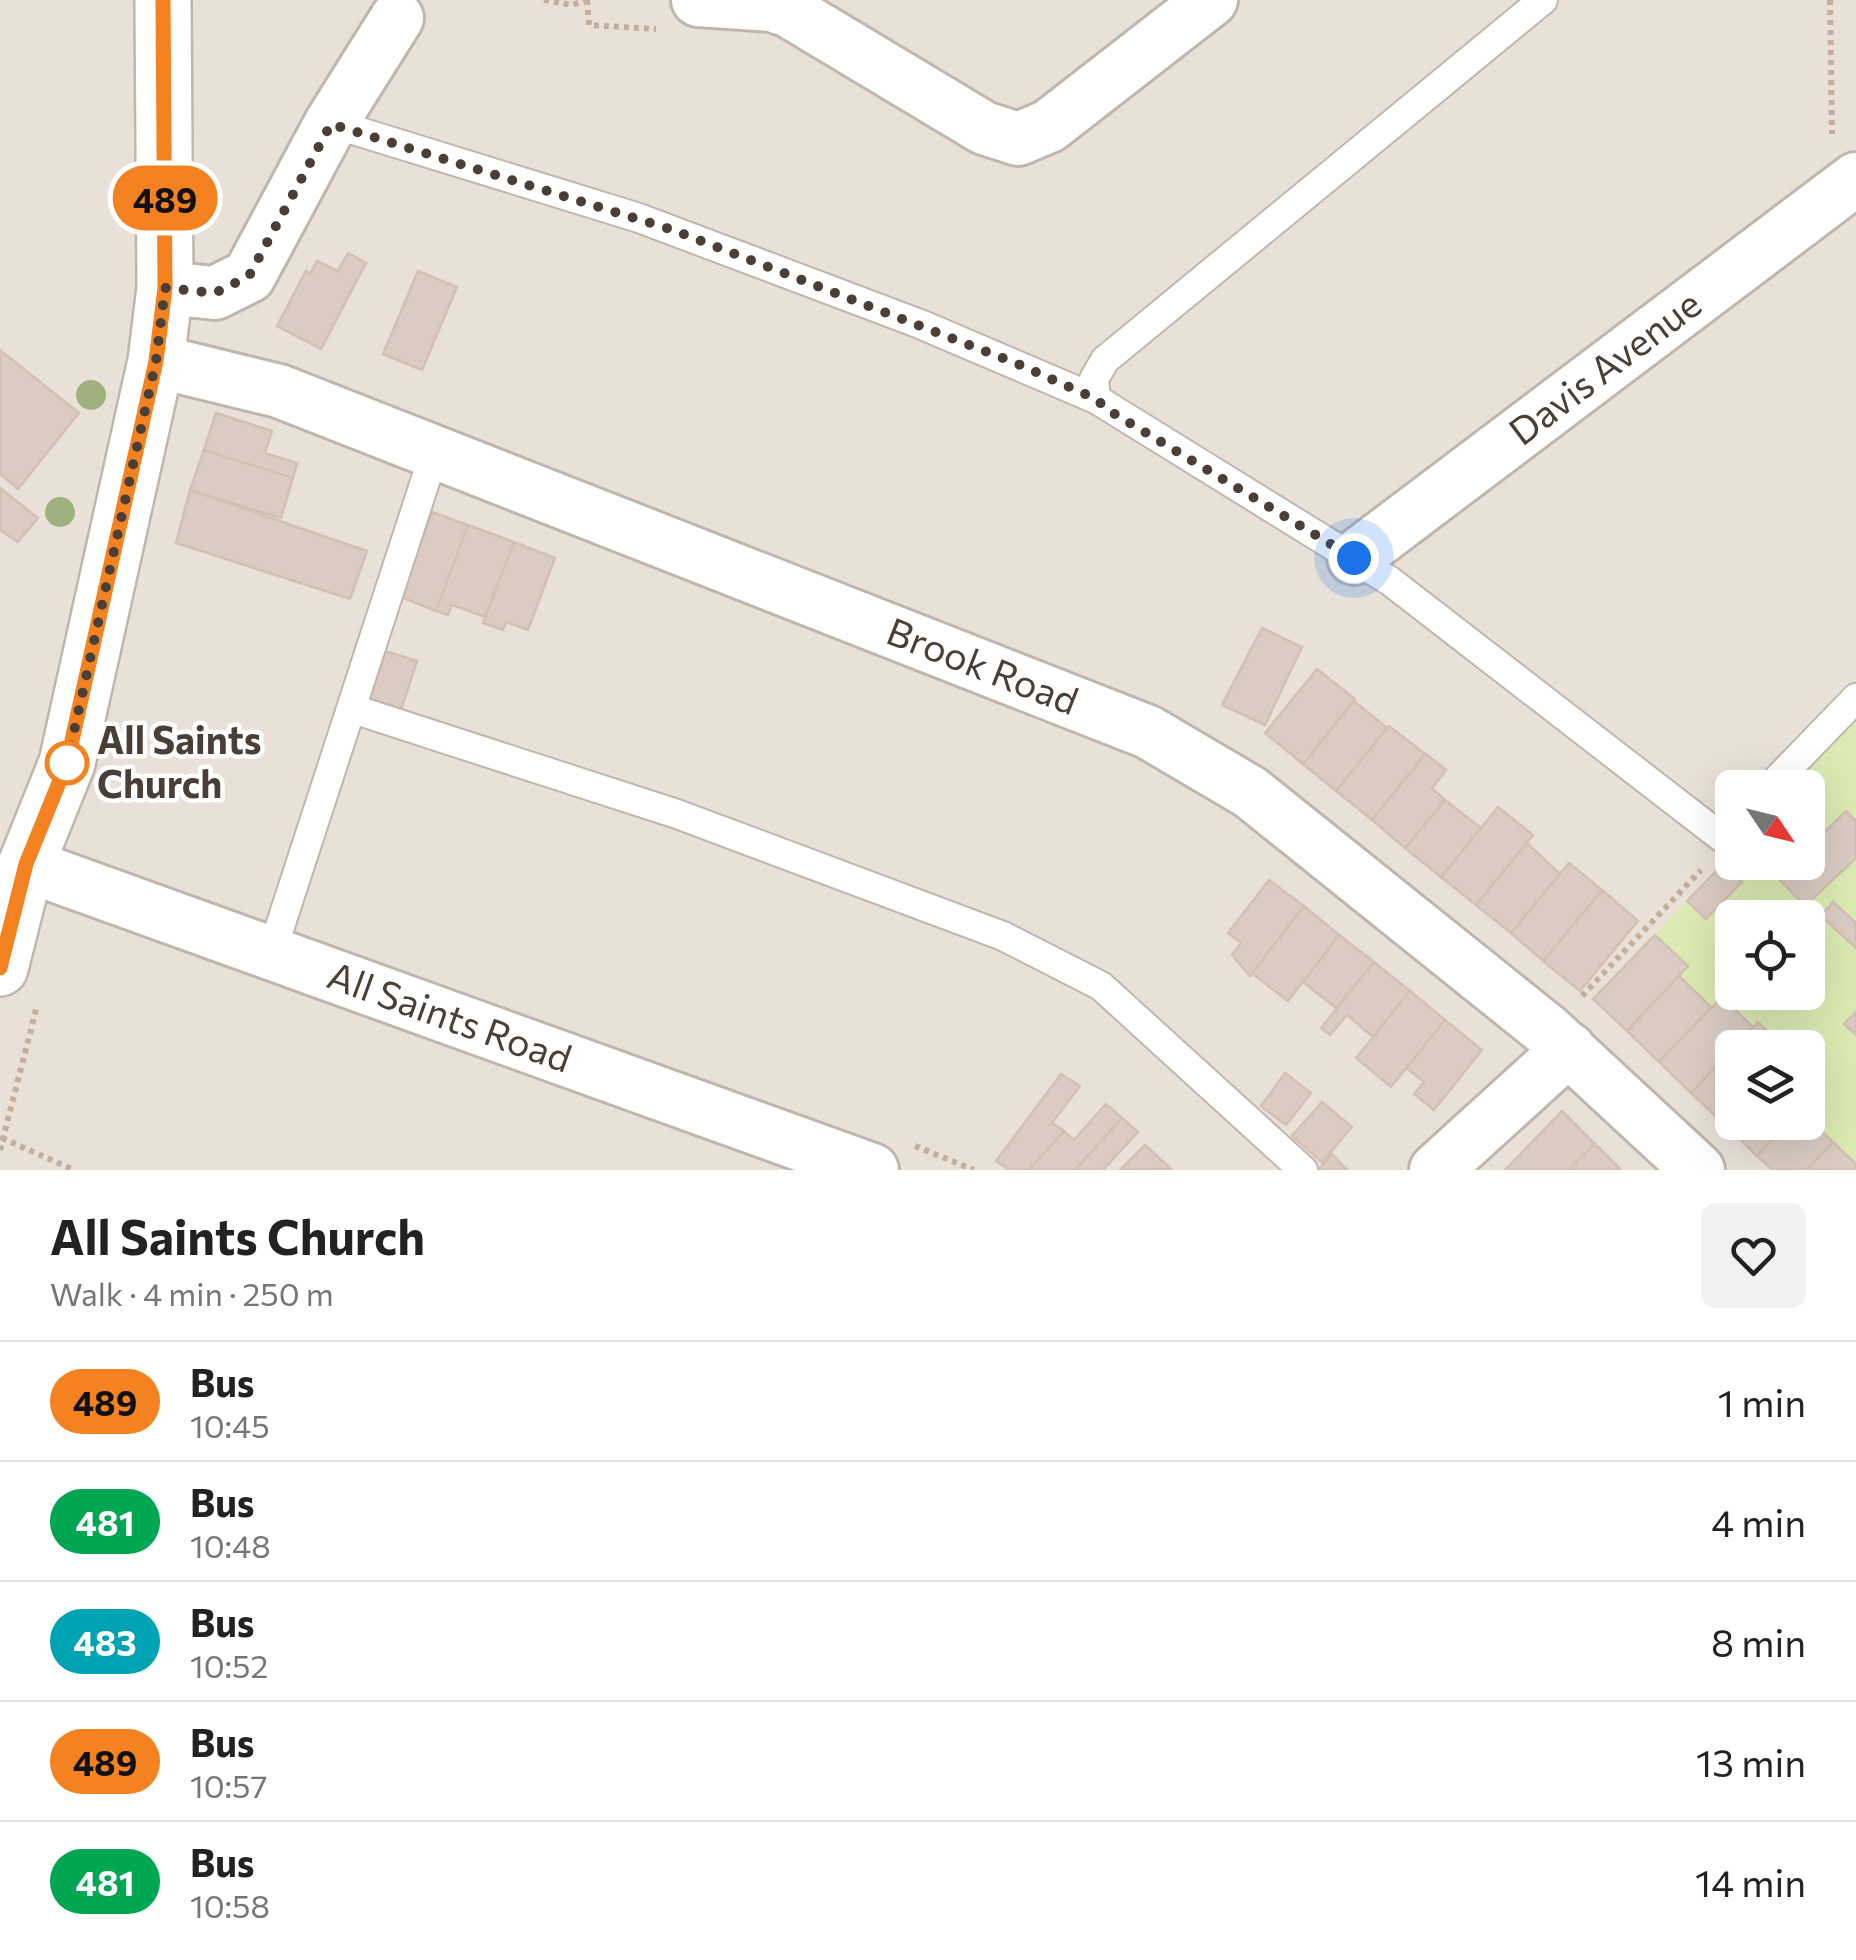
<!DOCTYPE html>
<html lang="en">
<head>
<meta charset="utf-8">
<style>
	body { margin:0; font-family:Commissioner,sans-serif; background:#f2f2f2; color:#222; height:100vh; display:flex; flex-direction:column; font-size:38px; white-space:nowrap }
	* { box-sizing:border-box; margin:0 }
	p { font-size:32px; color:#767676 }
	.icon { flex:none; width:55px; height:55px; fill:none; stroke:currentColor; stroke-width:2; stroke-linecap:round; stroke-linejoin:round }
	.map { position:relative; height:1170px; overflow:hidden }
	.side { display:flex; flex-direction:column; background:#fff; flex:1 }
	.side>* { flex:none }
	.badge { padding:0 20px; border-radius:32px; font-size:35px; line-height:65px }
	.needle { width:65px; rotate:125deg }
	.buttons { position:absolute; left:1715px; top:770px; display:grid; gap:20px }
	.buttons a { display:grid; place-items:center; width:110px; height:110px; border-radius:15px; background:#fff; box-shadow:0 10px 40px #0002; font-size:50px }
	.you { position:absolute; width:50px; height:50px; margin:-25px; border:8px solid #fff; border-radius:50%; background:#1a73e8; box-shadow:0 0 0 15px #1a73e833 }
	.map>.badge { position:absolute; translate:-50% -50%; box-shadow:0 0 0 5px #fff }
	.round { display:grid; place-items:center; flex:none; width:105px; height:105px; border-radius:15px; background:#f2f2f2 }
	.summary { display:flex; align-items:center; justify-content:space-between; height:170px; padding:0 50px }
	h1 { font-size:48px; font-weight:700; line-height:75px }
	ul { padding:0; list-style:none }
	li { display:flex; align-items:center; gap:30px; height:120px; padding:0 50px; border-top:2px solid #e0e0e0 }
	li div { flex:1 }
	li b { display:block; font-size:38px }
	li em { font-style:normal }
	li .badge { min-width:110px; font-weight:700; text-align:center }
	.map>svg:first-child { display:block }
</style>
</head>
<body>
<div class="map">
<svg width="1856" height="1170" viewBox="0 0 1856 1170">
	<rect width="100%" height="100%" fill="#f5f0ea"/>
	<!-- residential -->
	<path fill="#e9e1d8" fill-rule="evenodd" d="M 0,0 L 1856,0 L 1856,1170 L 0,1170 ZM 1732,788 L 1808,788 L 1808,862 L 1732,862 ZM 1732,918 L 1808,918 L 1808,992 L 1732,992 ZM 1732,1048 L 1808,1048 L 1808,1122 L 1732,1122 Z"/>
	<!-- green -->
	<path fill="#dbeab2" fill-rule="evenodd" d="M 1856,720 L 1856,1164 L 1808,1118 L 1818,1107 L 1808,1097 L 1808,1048 L 1784,1047 L 1722,997 L 1711,1007 L 1679,976 L 1688,966 L 1655,935 L 1732,853 L 1732,862 L 1808,862 L 1808,788 L 1792,787 ZM 1732,918 L 1808,918 L 1808,992 L 1732,992 Z"/>
	<!-- building -->
	<path fill="#daccc2" stroke="#d2c0b2" stroke-width="2.5" d="M 348,253 L 366,263 L 321,349 L 277,326 L 306,271 L 310,274 L 317,261 L 338,271 Z
		M 418,271 L 457,287 L 422,370 L 383,354 Z
		M 0,350 L 79,413 L 18,489 L 0,474 Z
		M 216,413 L 272,431 L 265,453 L 297,463 L 293,478 L 204,450 Z
		M 204,450 L 293,478 L 281,518 L 190,490 Z
		M 0,488 L 38,518 L 18,542 L 0,530 Z
		M 190,490 L 367,551 L 350,599 L 176,543 Z
		M 432,512 L 468,525 L 436,611 L 401,597 Z
		M 468,525 L 514,542 L 485,617 L 452,605 L 448,615 L 436,611 Z
		M 514,542 L 555,558 L 528,630 L 506,622 L 503,630 L 483,623 Z
		M 1262,628 L 1302,647 L 1265,725 L 1222,705 Z
		M 385,651 L 417,661 L 401,710 L 369,700 Z
		M 1317,669 L 1355,699 L 1303,764 L 1265,733 Z
		M 1354,701 L 1387,728 L 1336,791 L 1303,764 Z
		M 1389,726 L 1425,754 L 1372,820 L 1336,791 Z
		M 1426,754 L 1446,770 L 1432,788 L 1445,800 L 1405,848 L 1372,820 Z
		M 1445,800 L 1481,828 L 1441,877 L 1405,848 Z
		M 1498,807 L 1533,835 L 1476,905 L 1441,877 Z
		M 1846,811 L 1856,821 L 1856,858 L 1805,906 L 1777,877 L 1792,862 L 1808,862 L 1808,848 Z
		M 1527,843 L 1560,874 L 1511,933 L 1476,905 Z
		M 1569,863 L 1602,890 L 1543,961 L 1511,933 Z
		M 1724,863 L 1742,882 L 1706,919 L 1687,901 Z
		M 1269,880 L 1304,906 L 1250,976 L 1232,955 L 1241,943 L 1228,933 Z
		M 1602,890 L 1638,921 L 1580,991 L 1543,961 Z
		M 1833,902 L 1856,923 L 1856,948 L 1821,916 Z
		M 1304,906 L 1339,935 L 1288,1001 L 1252,973 Z
		M 1339,935 L 1374,962 L 1336,1008 L 1303,982 Z
		M 1655,935 L 1688,966 L 1627,1031 L 1593,999 Z
		M 1374,962 L 1410,991 L 1373,1037 L 1347,1015 L 1330,1035 L 1321,1028 Z
		M 1679,976 L 1711,1007 L 1659,1062 L 1627,1031 Z
		M 1410,991 L 1445,1020 L 1391,1087 L 1356,1058 Z
		M 1722,997 L 1753,1027 L 1691,1093 L 1659,1062 Z
		M 1856,1012 L 1856,1035 L 1844,1024 Z
		M 1445,1020 L 1482,1050 L 1434,1110 L 1414,1094 L 1424,1082 L 1406,1068 Z
		M 1758,1022 L 1784,1048 L 1734,1048 Z
		M 1732,1049 L 1732,1115 L 1724,1124 L 1691,1093 Z
		M 1285,1073 L 1311,1093 L 1286,1125 L 1261,1106 Z
		M 1061,1074 L 1080,1086 L 1052,1123 L 1064,1131 L 1029,1170 L 1009,1170 L 996,1161 Z
		M 1811,1100 L 1819,1107 L 1808,1118 L 1833,1142 L 1806,1170 L 1773,1170 L 1757,1156 L 1789,1122 L 1808,1122 L 1808,1103 Z
		M 1322,1102 L 1352,1127 L 1322,1162 L 1292,1136 Z
		M 1106,1104 L 1122,1118 L 1075,1170 L 1029,1170 L 1064,1131 L 1074,1140 Z
		M 1562,1111 L 1595,1144 L 1568,1170 L 1505,1170 Z
		M 1732,1115 L 1732,1122 L 1789,1122 L 1757,1156 L 1724,1124 Z
		M 1122,1118 L 1138,1132 L 1103,1170 L 1075,1170 Z
		M 1833,1142 L 1856,1164 L 1856,1170 L 1806,1170 Z
		M 1595,1144 L 1621,1170 L 1568,1170 Z
		M 1145,1145 L 1171,1169 L 1120,1170 Z
		M 1332,1154 L 1347,1170 L 1318,1170 Z"/>
	<g fill="none" stroke-linecap="round" stroke-linejoin="round">
		<defs>
			<path id="service" d="M 331,123 L 639,218 L 920,324 L 1096,399 L 1390,581 L 1721,837 L 1732,825
				M 1096,399 L 1094,379 L 1105,360 L 1543,0
				M 353,709 L 677,814 L 1003,936 L 1101,986 L 1303,1170
				M 1769,788 L 1856,698
				M 272,951 L 435,451"/>
			<g id="minor">
				<path d="M 698,0 L 772,5 L 789,11 L 984,128 L 1018,139 L 1049,126 L 1211,0"/>
				<path d="M 165,288 L 215,293 L 249,276 L 331,123 L 397,18"/>
				<path id="s1" d="M 156,361 L 279,391 L 1148,732 L 1250,792 L 1548,1031 L 1698,1170"/>
				<path id="s2" d="M 1354,558 L 1856,179"/>
				<path id="s3" d="M 26,865 L 872,1170"/>
				<path d="M 1436,1170 L 1569,1049"/>
			</g>
			<path id="tertiary" d="M 0,968 L 26,865 L 67,763 L 156,361 L 165,288 L 163,0"/>
		</defs>
		<!-- service casing -->
		<use href="#service" stroke="#c1b6ac" stroke-width="32"/>
		<!-- minor casing -->
		<use href="#minor" stroke="#c1b6ac" stroke-width="58"/>
		<!-- tertiary casing -->
		<use href="#tertiary" stroke="#c1b6ac" stroke-width="60"/>
		<!-- path -->
		<path stroke="#c3af9c" stroke-width="6" stroke-dasharray="5 5" stroke-linecap="butt" d="M 544,0 L 572,5 L 587,0
			M 587,0 L 589,25 L 656,29
			M 1830,0 L 1832,134
			M 1582,996 L 1701,870
			M 2,1138 L 74,1170
			M 915,1146 L 974,1170
			M 0,1150 L 37,1006"/>
		<!-- service -->
		<use href="#service" stroke="#fff" stroke-width="28"/>
		<!-- minor -->
		<use href="#minor" stroke="#fff" stroke-width="52"/>
		<!-- tertiary -->
		<use href="#tertiary" stroke="#fff" stroke-width="55"/>
	</g>
	<!-- trees -->
	<g fill="#9fb17f">
		<circle cx="91" cy="395" r="15"/>
		<circle cx="60" cy="512" r="15"/>
	</g>
	<g fill="none" stroke-linecap="round" stroke-linejoin="round">
		<defs>
			<path id="line" d="M 0,968 L 26,864 L 67,763 L 156,361 L 165,288 L 163,0"/>
		</defs>
		<!-- line casing -->
		<use href="#line" stroke="#fff" stroke-width="22"/>
		<!-- line -->
		<use href="#line" stroke="#f58220" stroke-width="15"/>
		<!-- walk -->
		<path stroke="#493f37" stroke-width="10" stroke-dasharray="0 18" d="M 67,763 L 156,361 L 165,288 L 215,293 L 249,276 L 331,124 L 673,230 L 1018,364 L 1096,399 L 1108,410 L 1354,558"/>
	</g>
	<!-- markers -->
	<circle fill="#fff" stroke="#f58220" stroke-width="5" cx="67" cy="763" r="20"/>
	<g text-anchor="middle" stroke-width="9" stroke-linejoin="round" paint-order="stroke">
		<!-- street labels -->
		<g font-size="38" fill="#493f37" stroke="#fff">
			<text dy="13" stroke="none"><textPath href="#s2" startOffset="315">Davis Avenue</textPath></text>
			<text dy="13" stroke="none"><textPath href="#s1" startOffset="882">Brook Road</textPath></text>
			<text dy="13" stroke="none"><textPath href="#s3" startOffset="450">All Saints Road</textPath></text>
		</g>
		<!-- stop labels -->
		<g font-size="38" font-weight="bold" fill="#493f37" stroke="#fff" text-anchor="start">
			<text x="97" y="754">All Saints<tspan x="97" dy="44">Church</tspan></text>
		</g>
	</g>
</svg>
<div class="buttons">
<a><svg class="needle" viewBox="-14 -14 28 28"><path d="M0-13l5 13h-10z" fill="#e53935"/><path d="M0 13l5-13h-10z" fill="#767676"/></svg></a>
<a><svg class="icon" aria-label="locate" viewBox="0 0 24 24"><circle cx="12" cy="12" r="6"/><path d="M12 2v4M12 18v4M2 12h4M18 12h4"/></svg></a>
<a><svg class="icon" aria-label="layers" viewBox="0 0 24 24"><path d="M12 4l9 5-9 5-9-5zM3 14l9 5 9-5"/></svg></a>
</div>
<div class="you" style="left:1354px;top:558px"></div>
<b class="badge" style="left:165px;top:198px;background:#f58220;color:#111">489</b>
</div>
<section class="side">
<div class="summary"><div><h1>All Saints Church</h1><p>Walk · 4 min · 250 m</p></div><a class="round"><svg class="icon" aria-label="heart" viewBox="0 0 24 24"><path d="M12 20l-8-8c-3-5 5-10 8-4 3-6 11-1 8 4z"/></svg></a></div>
<ul>
<li><span class="badge" style="background:#f58220;color:#111">489</span><div><b>Bus</b><p>10:45</p></div><em>1 min</em></li>
<li><span class="badge" style="background:#00a651;color:#fff">481</span><div><b>Bus</b><p>10:48</p></div><em>4 min</em></li>
<li><span class="badge" style="background:#00a3b4;color:#fff">483</span><div><b>Bus</b><p>10:52</p></div><em>8 min</em></li>
<li><span class="badge" style="background:#f58220;color:#111">489</span><div><b>Bus</b><p>10:57</p></div><em>13 min</em></li>
<li><span class="badge" style="background:#00a651;color:#fff">481</span><div><b>Bus</b><p>10:58</p></div><em>14 min</em></li>
</ul>
</section>
</body>
</html>
